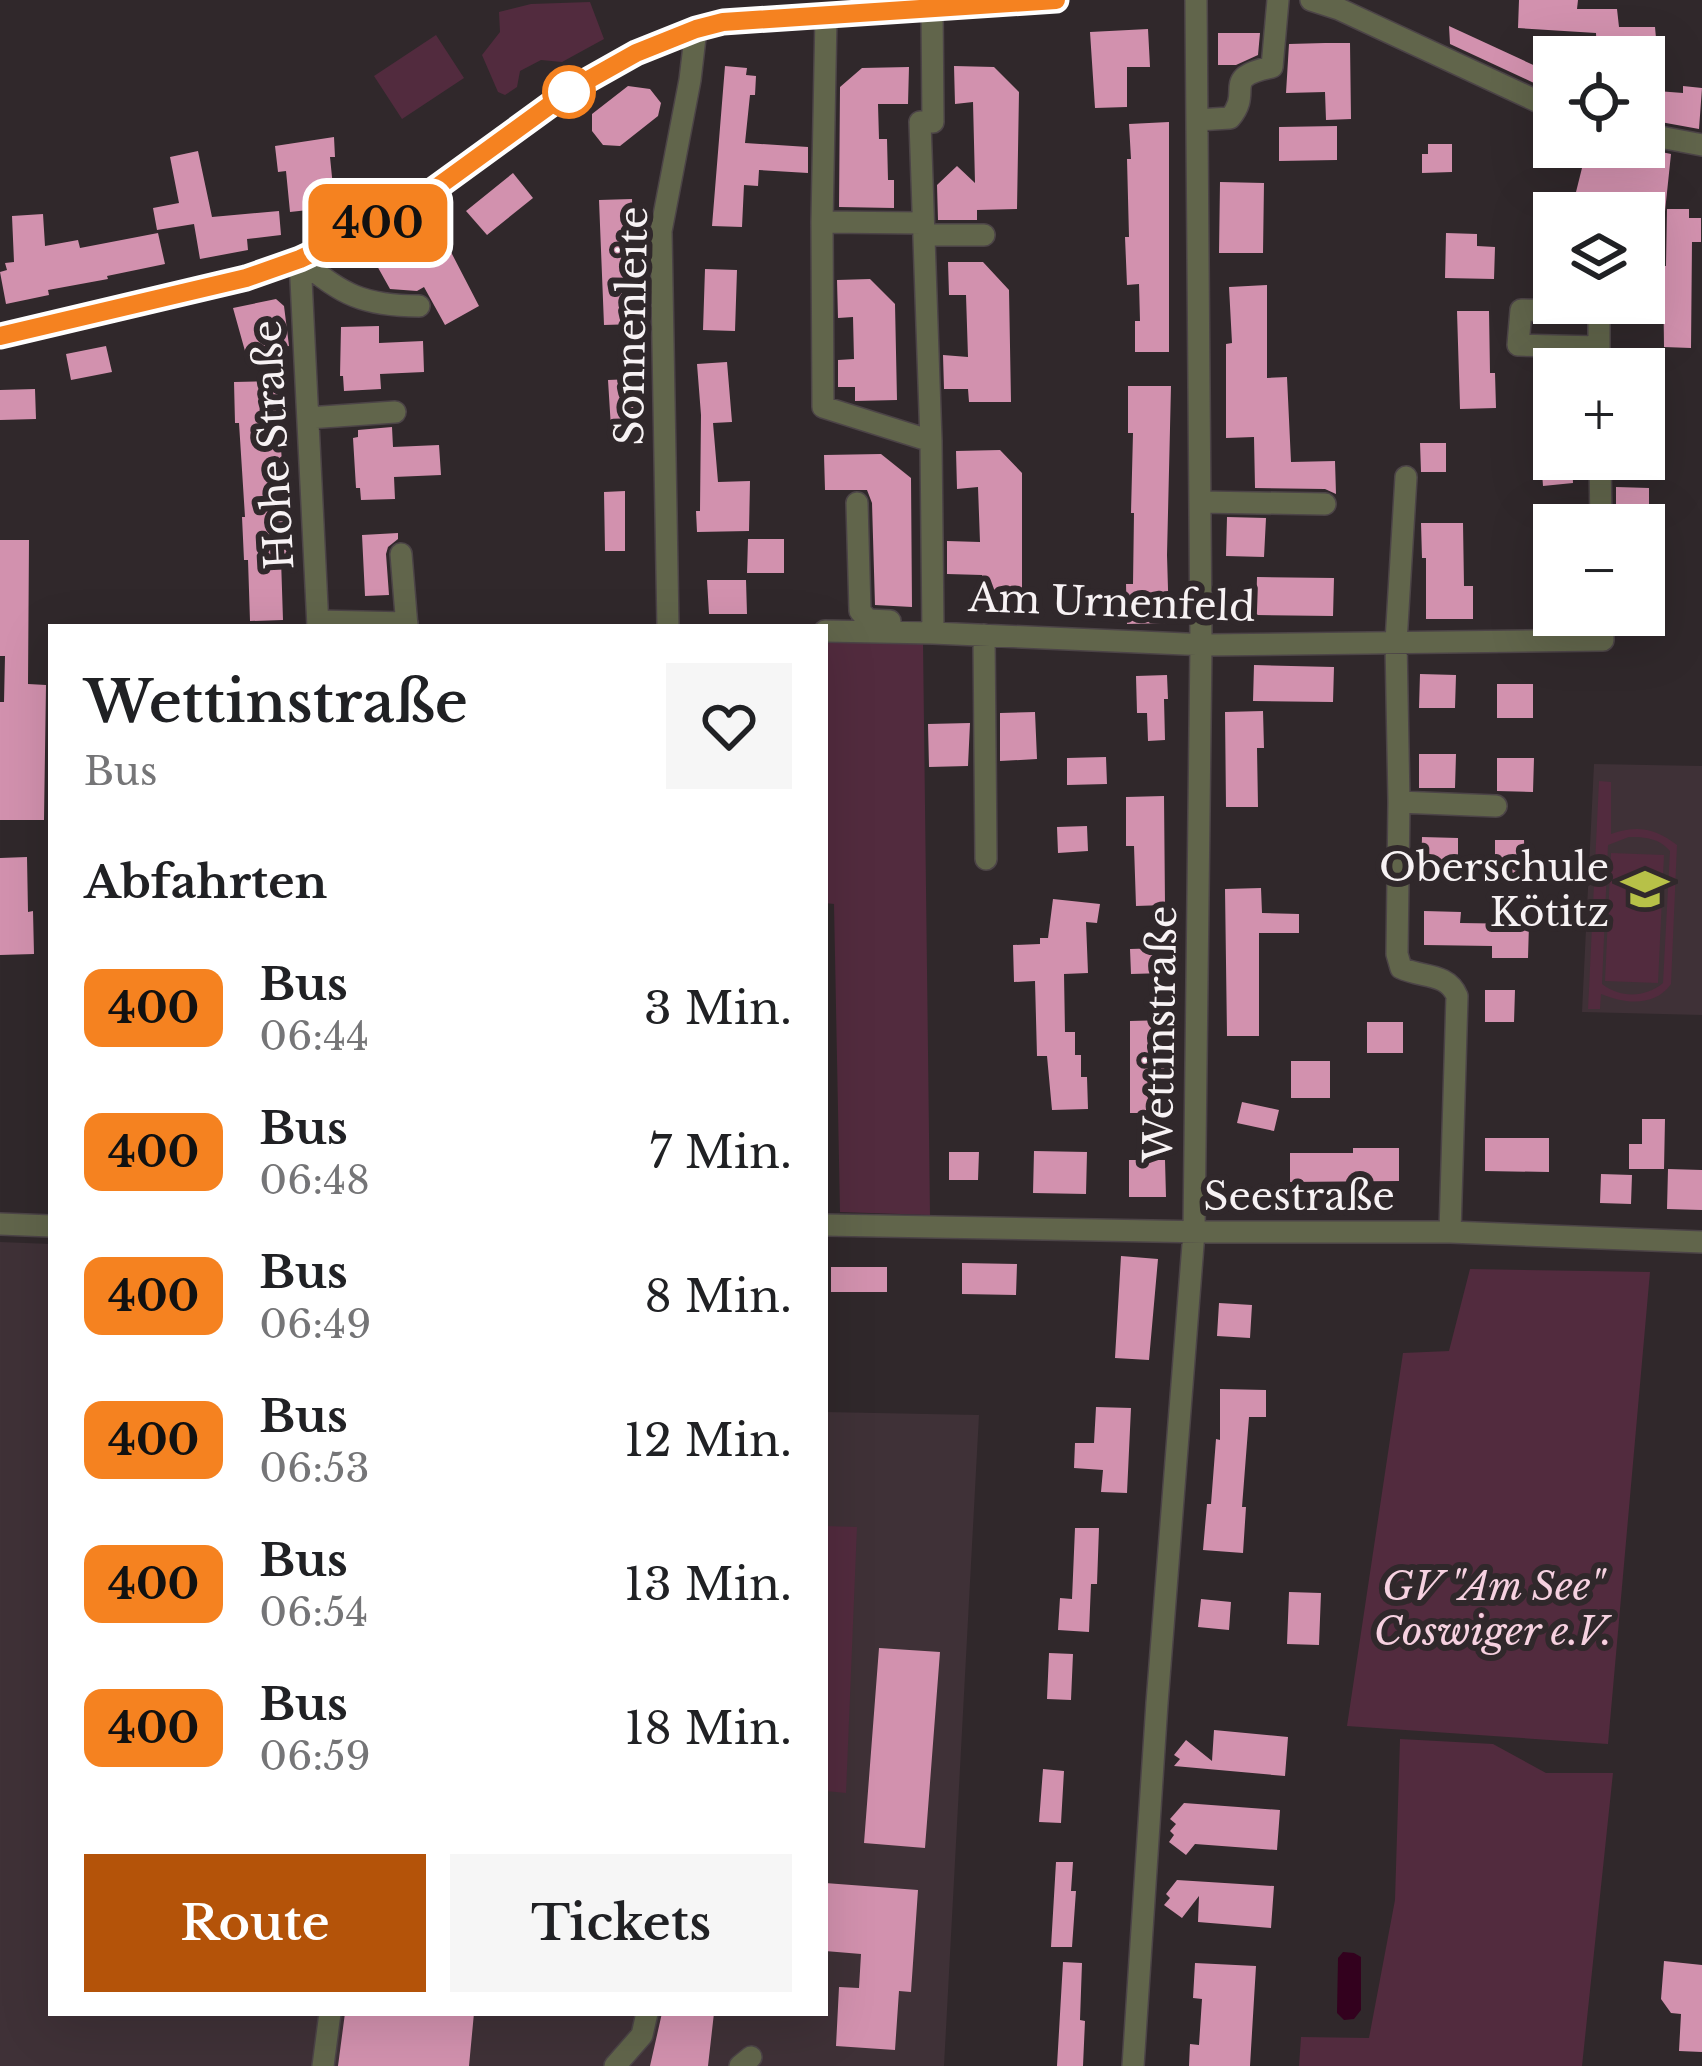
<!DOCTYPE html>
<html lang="de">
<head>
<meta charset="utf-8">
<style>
	body { margin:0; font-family:"Libre Baskerville",serif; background:#f6f6f6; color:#202124; height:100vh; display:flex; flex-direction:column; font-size:45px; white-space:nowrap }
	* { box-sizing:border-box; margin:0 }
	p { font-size:39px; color:#757577 }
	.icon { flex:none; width:66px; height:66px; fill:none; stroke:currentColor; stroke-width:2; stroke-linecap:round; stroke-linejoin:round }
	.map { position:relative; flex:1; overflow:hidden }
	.sheet { position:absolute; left:48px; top:624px; width:780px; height:1392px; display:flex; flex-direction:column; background:#fff; border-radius:0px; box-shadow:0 12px 48px #0002 }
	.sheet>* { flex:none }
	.badge { padding:0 24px; border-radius:18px; font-size:42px; line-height:78px }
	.buttons { position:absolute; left:1533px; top:36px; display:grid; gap:24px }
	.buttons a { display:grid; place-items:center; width:132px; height:132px; border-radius:0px; background:#fff; box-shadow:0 12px 48px #0002; font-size:60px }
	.map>.badge { position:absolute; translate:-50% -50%; box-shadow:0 0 0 6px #fff }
	h2 { padding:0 36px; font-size:45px; line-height:108px }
	.round { display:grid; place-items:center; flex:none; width:126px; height:126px; border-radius:0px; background:#f6f6f6 }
	.headline { display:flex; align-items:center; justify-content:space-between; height:204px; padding:0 36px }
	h1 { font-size:57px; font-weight:600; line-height:90px }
	.primary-button { display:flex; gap:24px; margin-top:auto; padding:24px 36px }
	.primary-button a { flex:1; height:138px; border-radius:0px; background:#b45309; color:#fff; font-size:48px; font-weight:600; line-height:138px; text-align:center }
	.primary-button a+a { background:#f6f6f6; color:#202124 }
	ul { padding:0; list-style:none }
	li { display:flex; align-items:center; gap:36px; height:144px; padding:0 36px }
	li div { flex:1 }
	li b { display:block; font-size:45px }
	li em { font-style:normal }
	li .badge { min-width:132px; font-weight:700; text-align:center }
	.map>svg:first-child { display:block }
</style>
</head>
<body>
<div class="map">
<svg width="1702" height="2066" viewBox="0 0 1702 2066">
	<rect width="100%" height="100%" fill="#30282b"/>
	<!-- built -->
	<path fill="#3f3137" d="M 1594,764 L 1702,766 L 1702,1015 L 1582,1012 Z
		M 0,1242 L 51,1244 L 51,2013 L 825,2013 L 825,1412 L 979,1415 L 944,2066 L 0,2066 Z"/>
	<!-- green -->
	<path fill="#522b3e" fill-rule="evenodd" d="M 590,2 L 604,39 L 562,62 L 541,60 L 520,71 L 517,87 L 505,95 L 498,92 L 482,55 L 500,32 L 499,12 L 531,4 Z
		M 436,35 L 464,78 L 402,119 L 374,76 Z
		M 825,640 L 923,642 L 930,1215 L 840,1212 L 834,904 L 825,903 Z
		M 1599,781 L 1611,782 L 1611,834 C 1637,825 1655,828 1677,845 L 1671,984 C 1655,1007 1625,1004 1601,994 L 1600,1009 L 1588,1009 ZM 1629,837 C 1645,837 1659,838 1670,851 L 1663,983 C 1645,998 1620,998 1602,984 L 1608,845 Z
		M 1611,853 L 1664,855 L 1658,983 L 1605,981 Z
		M 1470,1269 L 1650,1272 L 1608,1744 L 1347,1726 L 1403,1353 L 1449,1351 Z
		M 825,1526 L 857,1527 L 846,1793 L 825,1791 Z
		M 1400,1739 L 1493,1744 L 1546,1773 L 1613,1773 L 1582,2066 L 1299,2066 L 1301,2037 L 1369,2038 L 1395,1900 Z"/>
	<!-- water -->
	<path fill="#33011e" d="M 1343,1952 L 1354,1953 L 1361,1957 L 1361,2010 L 1354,2019 L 1344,2020 L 1337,2013 L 1338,1958 Z"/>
	<!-- building -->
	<path fill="#d291ae" d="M 1519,0 L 1578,0 L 1577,9 L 1617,9 L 1619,27 L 1655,27 L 1657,49 L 1620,51 L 1621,56 L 1597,56 L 1596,33 L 1518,28 Z
		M 1449,26 L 1542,69 L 1534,83 L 1450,44 Z
		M 1148,29 L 1150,67 L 1127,67 L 1127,107 L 1095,108 L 1090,32 Z
		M 1218,33 L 1260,33 L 1258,55 L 1236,65 L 1218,65 Z
		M 1325,43 L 1350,43 L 1351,119 L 1326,120 L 1325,92 L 1286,93 L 1289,44 Z
		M 725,66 L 747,68 L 746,75 L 756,76 L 755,95 L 750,95 L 745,143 L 808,147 L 808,173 L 759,170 L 758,186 L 744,185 L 742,227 L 712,226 Z
		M 954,66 L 994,67 L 1019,92 L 1017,209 L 977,210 L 977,220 L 938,220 L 937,185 L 957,166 L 975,183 L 973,102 L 955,104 Z
		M 909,67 L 908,104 L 878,104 L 879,139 L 887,139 L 888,180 L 894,180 L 894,208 L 839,207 L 840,87 L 862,68 Z
		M 628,86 L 650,89 L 661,103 L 658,116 L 620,146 L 603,145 L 592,131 L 592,114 Z
		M 1683,86 L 1702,88 L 1699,129 L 1644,119 L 1644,90 L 1683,93 Z
		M 1169,122 L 1169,352 L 1135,352 L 1135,321 L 1140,321 L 1139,284 L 1127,285 L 1125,237 L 1129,237 L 1127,159 L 1131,159 L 1129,124 Z
		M 1337,126 L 1337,160 L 1279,161 L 1279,127 Z
		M 334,137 L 335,157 L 330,157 L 335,207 L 290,212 L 286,171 L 278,172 L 275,146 Z
		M 1428,144 L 1452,144 L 1452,172 L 1422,173 L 1422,154 L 1428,154 Z
		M 1597,147 L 1637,147 L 1671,154 L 1664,221 L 1644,220 L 1644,213 L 1638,211 L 1575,196 L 1583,164 L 1593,166 Z
		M 198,151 L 212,217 L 279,211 L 281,235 L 247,239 L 248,250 L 200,259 L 194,224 L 157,230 L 153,208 L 179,203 L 170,157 Z
		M 513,173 L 533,198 L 487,235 L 466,211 Z
		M 1220,182 L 1264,183 L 1263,253 L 1219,253 Z
		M 632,199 L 636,324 L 604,325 L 599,200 Z
		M 1667,209 L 1689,209 L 1689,218 L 1701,218 L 1701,242 L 1692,242 L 1691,348 L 1664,347 L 1663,266 L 1666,266 Z
		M 43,214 L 45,246 L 78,240 L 80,248 L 158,233 L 165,264 L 107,276 L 108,279 L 48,290 L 49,295 L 6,304 L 0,272 L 7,270 L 5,263 L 14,262 L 12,216 Z
		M 438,227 L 479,306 L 445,325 L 424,287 L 417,291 L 390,289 L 376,264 Z
		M 1446,233 L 1477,234 L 1477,246 L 1495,247 L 1494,279 L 1445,278 Z
		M 948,262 L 983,262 L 1009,290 L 1011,402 L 969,402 L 968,389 L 944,389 L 943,355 L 968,357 L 966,295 L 949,295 Z
		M 705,269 L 737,270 L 735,331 L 703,330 Z
		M 870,279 L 895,304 L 897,400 L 855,401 L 855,387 L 838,387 L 838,360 L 854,359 L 853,317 L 838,318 L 837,280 Z
		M 1267,285 L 1267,378 L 1287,377 L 1291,462 L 1335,461 L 1336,494 L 1325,489 L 1255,488 L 1254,437 L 1226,438 L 1226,344 L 1232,343 L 1229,287 Z
		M 276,299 L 284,306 L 289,346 L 245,351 L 233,308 Z
		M 1457,311 L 1489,311 L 1490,373 L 1495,373 L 1496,408 L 1460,409 Z
		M 379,326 L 379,343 L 423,341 L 424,372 L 380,374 L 381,389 L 344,391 L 343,376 L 340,376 L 341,327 Z
		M 106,346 L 112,372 L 71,380 L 66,354 Z
		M 727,362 L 732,422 L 713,423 L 718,482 L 750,481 L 749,531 L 697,532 L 696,511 L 700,511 L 701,415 L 697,364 Z
		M 632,379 L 634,427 L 611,428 L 608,380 Z
		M 280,381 L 282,421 L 279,421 L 289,558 L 281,559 L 283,620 L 250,621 L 248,560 L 244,560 L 242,517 L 245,517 L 239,423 L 235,423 L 234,382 Z
		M 1128,386 L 1171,386 L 1167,555 L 1169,623 L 1127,624 L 1126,584 L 1133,584 L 1134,513 L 1131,513 L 1133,433 L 1128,433 Z
		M 35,389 L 36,419 L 0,420 L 0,390 Z
		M 392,427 L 393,447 L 439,445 L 441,475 L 394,477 L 395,499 L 361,500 L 360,488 L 356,488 L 353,438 L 358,437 L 358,430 Z
		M 1420,443 L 1446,443 L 1446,472 L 1421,472 Z
		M 1000,450 L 1022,473 L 1022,589 L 982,590 L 982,575 L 947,574 L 947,541 L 980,542 L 978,487 L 957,489 L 956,451 Z
		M 881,454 L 911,478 L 912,607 L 875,605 L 872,503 L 867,490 L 825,490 L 824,455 Z
		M 1541,459 L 1572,459 L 1573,483 L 1543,486 Z
		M 1616,487 L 1649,488 L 1649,525 L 1616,525 Z
		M 625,491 L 625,551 L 605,551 L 604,492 Z
		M 1227,517 L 1266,518 L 1264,557 L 1226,556 Z
		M 1421,523 L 1463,523 L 1464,586 L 1473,586 L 1473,619 L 1426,619 L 1426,558 L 1422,558 Z
		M 398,533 L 398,539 L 388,547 L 386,554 L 389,595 L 365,596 L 362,535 Z
		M 748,539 L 784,539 L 784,573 L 747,573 Z
		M 0,540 L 29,540 L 28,684 L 46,685 L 44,820 L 0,820 L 0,702 L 4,702 L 5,656 L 0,656 Z
		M 1257,577 L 1334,578 L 1333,616 L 1256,615 Z
		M 707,580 L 746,580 L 747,614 L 709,614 Z
		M 1254,665 L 1334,667 L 1333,702 L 1253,701 Z
		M 1420,674 L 1456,675 L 1455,708 L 1419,708 Z
		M 1167,675 L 1168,699 L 1164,699 L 1165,740 L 1148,741 L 1147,713 L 1137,713 L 1136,676 Z
		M 1497,684 L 1533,684 L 1533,718 L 1497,718 Z
		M 1263,711 L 1264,748 L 1257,748 L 1258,807 L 1226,807 L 1225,712 Z
		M 1035,712 L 1037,759 L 1000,761 L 1000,713 Z
		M 970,723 L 968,766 L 929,767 L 928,724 Z
		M 1419,754 L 1456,754 L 1455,788 L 1419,788 Z
		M 1106,757 L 1107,784 L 1067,785 L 1067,758 Z
		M 1497,758 L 1534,758 L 1533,792 L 1497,791 Z
		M 1164,796 L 1165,905 L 1136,906 L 1134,846 L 1126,846 L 1126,797 Z
		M 1087,826 L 1088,851 L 1058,853 L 1057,827 Z
		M 1422,837 L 1458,838 L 1458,871 L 1421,871 Z
		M 1495,840 L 1524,840 L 1525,873 L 1495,873 Z
		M 27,857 L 28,912 L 33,911 L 34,954 L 0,955 L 0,858 Z
		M 1261,888 L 1262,913 L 1299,914 L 1299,933 L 1259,933 L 1259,1036 L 1227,1036 L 1225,889 Z
		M 1053,899 L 1100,904 L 1097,923 L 1086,922 L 1088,973 L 1064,974 L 1065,1032 L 1075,1032 L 1075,1055 L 1081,1055 L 1081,1077 L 1087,1077 L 1088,1109 L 1052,1110 L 1047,1056 L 1037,1056 L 1035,981 L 1014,982 L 1013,945 L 1040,944 L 1040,938 L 1048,938 Z
		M 1424,911 L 1461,912 L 1460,923 L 1529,924 L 1528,958 L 1492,958 L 1492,946 L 1424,945 Z
		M 1164,948 L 1165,973 L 1131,974 L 1130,949 Z
		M 1485,990 L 1515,990 L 1514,1022 L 1485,1022 Z
		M 1166,1020 L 1164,1113 L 1130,1113 L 1130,1021 Z
		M 1367,1022 L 1403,1022 L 1403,1053 L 1367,1053 Z
		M 1291,1061 L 1330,1061 L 1330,1098 L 1291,1098 Z
		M 1242,1102 L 1279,1110 L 1274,1131 L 1237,1123 Z
		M 1642,1119 L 1665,1119 L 1664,1169 L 1629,1169 L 1629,1144 L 1642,1144 Z
		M 1485,1138 L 1549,1138 L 1549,1172 L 1485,1171 Z
		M 1353,1148 L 1399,1148 L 1399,1181 L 1290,1182 L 1290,1153 L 1353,1153 Z
		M 1034,1151 L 1087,1152 L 1086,1194 L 1033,1193 Z
		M 949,1152 L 979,1152 L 978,1180 L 949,1180 Z
		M 1129,1160 L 1165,1160 L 1166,1197 L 1129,1197 Z
		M 1668,1169 L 1702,1170 L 1702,1210 L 1667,1209 Z
		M 1601,1174 L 1632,1175 L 1631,1204 L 1600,1203 Z
		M 1121,1256 L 1158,1259 L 1149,1360 L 1115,1358 Z
		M 962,1263 L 1017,1264 L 1016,1295 L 962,1294 Z
		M 831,1267 L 887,1267 L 887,1292 L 831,1292 Z
		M 1219,1303 L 1252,1305 L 1250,1338 L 1217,1336 Z
		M 1220,1389 L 1266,1390 L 1266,1417 L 1249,1417 L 1242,1507 L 1246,1507 L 1243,1553 L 1203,1550 L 1207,1504 L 1211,1504 L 1216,1439 L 1220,1440 Z
		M 1096,1407 L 1131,1408 L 1127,1493 L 1101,1492 L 1103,1470 L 1074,1468 L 1075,1443 L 1094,1443 Z
		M 1075,1528 L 1099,1528 L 1097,1584 L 1091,1584 L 1089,1632 L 1058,1630 L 1060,1598 L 1072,1599 Z
		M 1289,1592 L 1321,1593 L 1319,1645 L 1287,1644 Z
		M 1201,1599 L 1231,1602 L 1229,1630 L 1198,1627 Z
		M 879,1648 L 940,1652 L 925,1848 L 864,1843 Z
		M 1049,1653 L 1073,1654 L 1071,1700 L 1047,1699 Z
		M 1214,1730 L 1288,1737 L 1285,1776 L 1174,1766 L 1180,1759 L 1174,1755 L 1186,1740 L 1212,1761 Z
		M 1043,1769 L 1064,1771 L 1061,1823 L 1039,1822 Z
		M 1184,1803 L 1280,1810 L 1277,1850 L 1195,1844 L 1186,1855 L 1169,1842 L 1174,1835 L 1170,1831 L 1176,1824 L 1170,1819 Z
		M 1056,1862 L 1073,1862 L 1071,1891 L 1076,1891 L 1072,1947 L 1051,1947 Z
		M 1177,1880 L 1274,1886 L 1271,1928 L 1198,1922 L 1199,1896 L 1182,1918 L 1164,1905 L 1170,1898 L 1166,1894 Z
		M 825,1883 L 918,1890 L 911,1992 L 899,1991 L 895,2050 L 836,2046 L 839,1987 L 859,1988 L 861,1954 L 825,1951 Z
		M 1664,1961 L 1702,1965 L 1702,2052 L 1679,2051 L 1681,2014 L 1671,2013 L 1661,1999 Z
		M 1063,1962 L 1082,1963 L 1080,2020 L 1085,2021 L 1083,2066 L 1057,2066 Z
		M 1195,1963 L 1256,1966 L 1250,2066 L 1189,2066 L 1190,2044 L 1199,2045 L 1202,1999 L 1193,1998 Z
		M 345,2013 L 474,2013 L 469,2066 L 338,2066 Z
		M 662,2013 L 714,2013 L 708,2066 L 650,2066 Z"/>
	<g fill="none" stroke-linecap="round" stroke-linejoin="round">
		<defs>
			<path id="minor" d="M 1311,0 L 1339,9 L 1554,109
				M 932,8 L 933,122 L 920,122 L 931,441 L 933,633
				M 826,16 L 822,222 L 823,407 L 931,441
				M 1197,120 L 1230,118 C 1254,90 1219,78 1272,67 L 1278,0
				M 1644,134 L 1702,145
				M 822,222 L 923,223
				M 924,235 L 984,235
				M 300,259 L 318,627
				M 300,259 C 341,295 365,306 419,306
				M 0,336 L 246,278 L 300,259 L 407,209 L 573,89 L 636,53 L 696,29 L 723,23 L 1056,0
				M 1598,347 L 1518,345 L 1521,310 L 1599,312 L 1599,369
				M 308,418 L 395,412
				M 1600,459 L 1601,525
				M 1406,477 L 1396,642 L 1399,802 L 1397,954 L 1401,968 C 1422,978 1447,972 1457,996 L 1450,1232
				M 1200,502 L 1325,504
				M 857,503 L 860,611 L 868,620 L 890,621
				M 401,554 L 407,627
				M 318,621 L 407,623
				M 668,627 L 661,231 L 690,80 L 696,29
				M 825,631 L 933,633 L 1208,645 L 1603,640 L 1602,615
				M 984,635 L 986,859
				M 1399,802 L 1496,806
				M 0,1224 L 51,1226
				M 825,1225 L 1207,1232 L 1450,1232 L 1702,1242
				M 323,2066 L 330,2013
				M 615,2066 L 642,2035 L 647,2013
				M 740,2066 L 751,2057
				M 1133,2066 L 1157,1703 L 1194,1232 L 1201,644 L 1196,0"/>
		</defs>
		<!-- minor casing -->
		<use href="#minor" stroke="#4c4447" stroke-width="24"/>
		<!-- minor -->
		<use href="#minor" stroke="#61654b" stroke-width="21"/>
	</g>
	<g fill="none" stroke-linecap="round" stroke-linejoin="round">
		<defs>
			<path id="line" d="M 0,336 L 246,278 L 300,259 L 407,209 L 572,89 L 636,53 L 696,29 L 723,22 L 1056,0"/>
		</defs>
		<!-- line casing -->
		<use href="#line" stroke="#fff" stroke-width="27"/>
		<!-- line -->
		<use href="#line" stroke="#f58220" stroke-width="18"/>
	</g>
	<!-- icons -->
	<defs>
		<symbol id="school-bare" viewBox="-9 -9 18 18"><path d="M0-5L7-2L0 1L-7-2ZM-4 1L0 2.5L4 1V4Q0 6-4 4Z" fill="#b7c148" stroke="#30282b" stroke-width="2.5" paint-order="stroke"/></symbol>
	</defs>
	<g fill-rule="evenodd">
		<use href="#school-bare" x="1612" y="856" width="66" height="66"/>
	</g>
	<!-- markers -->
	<circle fill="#fff" stroke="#f58220" stroke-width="6" cx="569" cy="92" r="24"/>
	<g text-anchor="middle" stroke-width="12" stroke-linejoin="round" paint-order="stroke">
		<!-- street labels -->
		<g font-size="39" fill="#f7f2f4" stroke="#30282b">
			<text transform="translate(631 326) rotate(-89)" y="14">Sonnenleite</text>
			<text transform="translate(273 445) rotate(-93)" y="14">Hohe Straße</text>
			<text transform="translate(1112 602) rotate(2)" y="14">Am Urnenfeld</text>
			<text transform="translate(1160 1034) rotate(-89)" y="14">Wettinstraße</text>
			<text x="1299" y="1210">Seestraße</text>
		</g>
		<!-- poi labels -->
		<g font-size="39" fill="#f7f2f4" stroke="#30282b" text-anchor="end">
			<text x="1609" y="881">Oberschule<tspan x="1609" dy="45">Kötitz</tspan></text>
		</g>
		<!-- park labels -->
		<g font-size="39" font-style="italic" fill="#f6d1e0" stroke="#30282b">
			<text x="1493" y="1600">GV "Am See"<tspan x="1493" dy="45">Coswiger e.V.</tspan></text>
		</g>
	</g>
</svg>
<div class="buttons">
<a><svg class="icon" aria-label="locate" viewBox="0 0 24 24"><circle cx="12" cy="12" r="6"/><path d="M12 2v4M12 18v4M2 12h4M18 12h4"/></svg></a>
<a><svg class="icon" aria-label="layers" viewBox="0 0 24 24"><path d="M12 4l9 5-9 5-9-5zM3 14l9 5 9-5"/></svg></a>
<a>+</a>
<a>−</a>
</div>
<b class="badge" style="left:378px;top:223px;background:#f58220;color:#111">400</b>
<section class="sheet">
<div class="headline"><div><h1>Wettinstraße</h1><p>Bus</p></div><a class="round"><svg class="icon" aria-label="heart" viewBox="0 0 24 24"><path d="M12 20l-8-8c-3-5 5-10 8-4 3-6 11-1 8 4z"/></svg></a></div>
<h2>Abfahrten</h2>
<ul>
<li><span class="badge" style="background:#f58220;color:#111">400</span><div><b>Bus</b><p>06:44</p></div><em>3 Min.</em></li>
<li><span class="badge" style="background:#f58220;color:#111">400</span><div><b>Bus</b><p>06:48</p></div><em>7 Min.</em></li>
<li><span class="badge" style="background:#f58220;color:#111">400</span><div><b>Bus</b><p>06:49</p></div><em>8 Min.</em></li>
<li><span class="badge" style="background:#f58220;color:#111">400</span><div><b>Bus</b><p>06:53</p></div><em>12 Min.</em></li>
<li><span class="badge" style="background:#f58220;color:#111">400</span><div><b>Bus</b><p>06:54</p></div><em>13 Min.</em></li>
<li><span class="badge" style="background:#f58220;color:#111">400</span><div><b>Bus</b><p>06:59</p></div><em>18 Min.</em></li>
</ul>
<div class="primary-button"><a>Route</a><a>Tickets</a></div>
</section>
</div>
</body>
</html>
